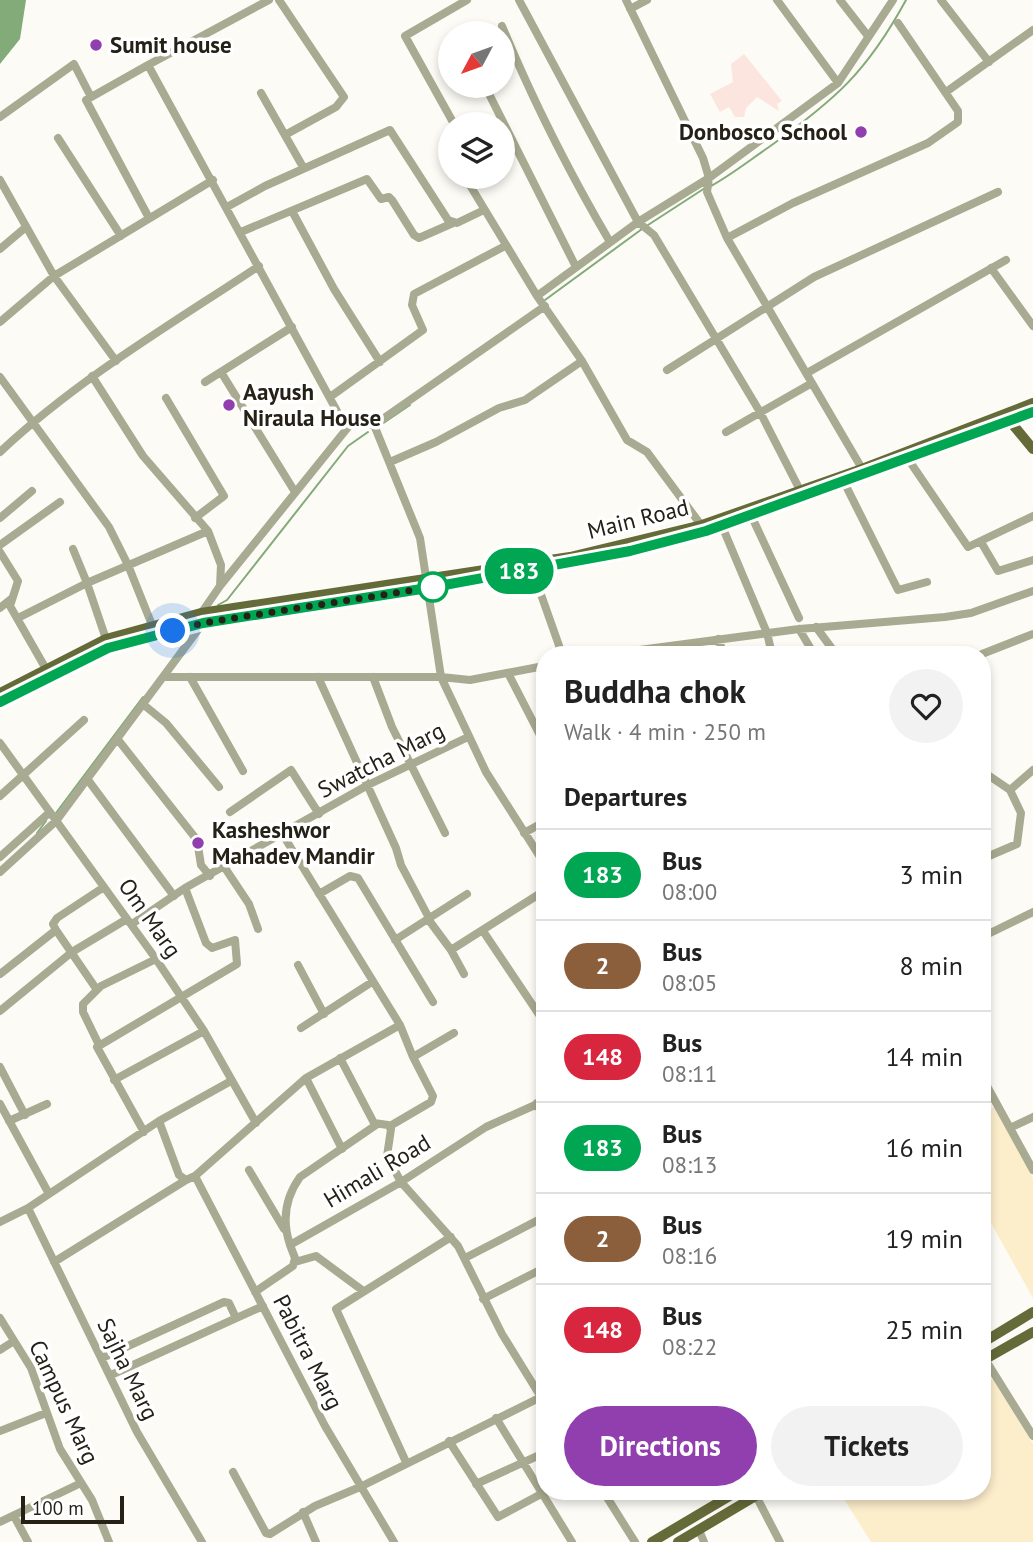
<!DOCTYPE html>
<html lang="en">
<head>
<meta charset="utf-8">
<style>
	body { margin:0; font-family:"PT Sans",sans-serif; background:#f2f2f2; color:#222; height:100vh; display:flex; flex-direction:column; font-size:26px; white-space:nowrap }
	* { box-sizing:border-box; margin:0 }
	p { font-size:23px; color:#767676 }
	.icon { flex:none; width:38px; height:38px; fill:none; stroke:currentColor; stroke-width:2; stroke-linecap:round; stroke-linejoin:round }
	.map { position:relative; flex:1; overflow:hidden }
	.side { position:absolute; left:536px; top:646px; width:455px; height:854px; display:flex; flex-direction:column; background:#fff; border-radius:28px; box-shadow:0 4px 10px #0003 }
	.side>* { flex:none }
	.badge { padding:0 14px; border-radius:23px; font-size:24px; line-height:46px }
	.needle { width:46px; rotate:229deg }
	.fabs { position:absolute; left:438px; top:21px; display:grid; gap:14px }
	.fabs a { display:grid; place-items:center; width:77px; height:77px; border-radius:50%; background:#fff; box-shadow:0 4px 10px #0003; font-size:35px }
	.scale { position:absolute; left:21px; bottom:18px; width:103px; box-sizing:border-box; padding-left:7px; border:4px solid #252117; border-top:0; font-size:19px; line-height:24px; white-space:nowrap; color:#252117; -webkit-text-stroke:5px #fff; paint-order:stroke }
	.you { position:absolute; width:35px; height:35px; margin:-18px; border:5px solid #fff; border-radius:50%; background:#1a73e8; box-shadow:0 0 0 10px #1a73e833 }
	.map>.badge { position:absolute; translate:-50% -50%; box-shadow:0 0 0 4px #fff }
	h2 { padding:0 28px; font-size:26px; line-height:63px }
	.round { display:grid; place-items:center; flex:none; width:74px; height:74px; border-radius:37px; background:#f2f2f2 }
	.overview { display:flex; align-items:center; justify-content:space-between; height:119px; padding:0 28px }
	h1 { font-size:33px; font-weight:700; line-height:52px }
	.action { display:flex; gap:14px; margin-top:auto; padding:14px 28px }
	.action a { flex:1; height:80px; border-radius:42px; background:#913fae; color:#fff; font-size:28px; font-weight:700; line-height:80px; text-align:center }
	.action a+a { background:#f2f2f2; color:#222 }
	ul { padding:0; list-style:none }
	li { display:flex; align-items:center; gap:21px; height:91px; padding:0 28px; border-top:2px solid #e0e0e0 }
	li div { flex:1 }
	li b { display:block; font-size:26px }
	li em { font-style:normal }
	li .badge { min-width:77px; font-weight:700; text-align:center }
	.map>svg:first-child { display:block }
</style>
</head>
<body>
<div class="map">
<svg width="1033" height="1542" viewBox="0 0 1033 1542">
	<rect width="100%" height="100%" fill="#fdfbf5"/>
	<!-- built -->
	<path fill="#fcedcb" d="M 998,1105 L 1033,1178 L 1033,1298 L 982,1207 L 982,1114 Z
		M 993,1379 L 1033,1444 L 1033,1542 L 871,1542 L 839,1491 L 982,1491 L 982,1386 Z"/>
	<!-- green -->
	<path fill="#fde5df" d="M 744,54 L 782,101 L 777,104 L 779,111 L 757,97 L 746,108 L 744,117 L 735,117 L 729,107 L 720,112 L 710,94 L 733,82 L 731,64 Z"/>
	<!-- water -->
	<path fill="#83aa79" d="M 0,0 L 26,0 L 20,39 L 0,64 Z"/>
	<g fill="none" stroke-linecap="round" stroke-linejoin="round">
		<!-- stream -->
		<path stroke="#83aa79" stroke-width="2" d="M 711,186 C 731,175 750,160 769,147 C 835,100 867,72 906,0
			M 648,225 L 705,188
			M 545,300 L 642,229
			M 379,426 L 410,405
			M 218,605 L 227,600 L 348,446 L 368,432
			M 56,813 L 143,697
			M 37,833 L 46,821"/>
		<!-- minor -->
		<path stroke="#a8ab91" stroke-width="8" d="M 279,0 L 344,97 L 336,107 L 285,135
			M 519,0 L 638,222 L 654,235 L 760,412 L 803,496
			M 626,0 L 703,158 L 709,178 L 707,192 L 727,238 L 864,472
			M 777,0 L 838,83
			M 840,0 L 868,36
			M 941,0 L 989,62
			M 630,9 L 647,0
			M 502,26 C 533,101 569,172 610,242
			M 148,65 L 269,0
			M 485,86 L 576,267
			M 946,92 L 1033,30
			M 261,93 L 303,167
			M 0,117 L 74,64 L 91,97
			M 454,124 L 405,36 L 467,0
			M 58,138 L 121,236
			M 450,138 L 445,144 L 450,151
			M 465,177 L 537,296 L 582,361 L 627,440 L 647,452 L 704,529
			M 0,180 L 54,276 L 116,361
			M 227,207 L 265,186 L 390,130 L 448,220 L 457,223 L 484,210
			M 292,211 L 334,289 L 380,362
			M 149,218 L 86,100 L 148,65 L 338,413 L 349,426
			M 241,232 L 367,179 L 381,199 L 389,197 L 392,200 L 414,235 L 419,238 L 453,223
			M 727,238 L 793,203 L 928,143 L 958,122 L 958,111 L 898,23
			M 0,249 L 26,227
			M 991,268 L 1033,326
			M 537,296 L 638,222 L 709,178 L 838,83 L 893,0
			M 0,322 L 54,276 L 213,180
			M 667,370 L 814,277 L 998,192
			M 221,372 L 295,492
			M 807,373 L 1006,260
			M 92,376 L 143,456 L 208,531 L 221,565 L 220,586 L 200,615
			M 0,377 L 109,527 L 128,565 L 154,630
			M 205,382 L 292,327
			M 330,397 L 423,330 L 412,305 L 414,294 L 505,246
			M 166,398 L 224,496 L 195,518
			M 374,425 L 420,538 L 441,677 L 486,772 L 544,863
			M 726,432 L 812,383
			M 0,452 C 78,379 170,325 259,266
			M 906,456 L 968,547 L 1033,516
			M 390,462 L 436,442 L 499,408 L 525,400 L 582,361
			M 843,480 L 898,590 L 927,582
			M 751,515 L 799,618
			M 0,518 L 32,491
			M 722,526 L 767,633 L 772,654
			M 981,542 L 998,571 L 1033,560
			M 0,545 L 60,502
			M 73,549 L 87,583 L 208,531
			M 0,552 L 18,581 L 10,606 L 50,676
			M 532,569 L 562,654
			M 220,586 L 349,426 L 359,422 L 374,425 L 545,306
			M 0,608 L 11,599
			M 18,618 L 87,583 L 106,639
			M 816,627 L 836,654
			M 799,629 L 814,654
			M 718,639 L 724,654
			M 609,654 L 799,629 L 945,617 L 971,613 L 1033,591
			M 982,654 L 1033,634
			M 509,675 L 544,743
			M 164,677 L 441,677 L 470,680 L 544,666
			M 190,677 L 243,771
			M 318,677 L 396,848 L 401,865 L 429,918
			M 373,677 L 392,727 L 445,833
			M 144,705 L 166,723 L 219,787
			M 119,741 L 197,840 L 201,865 L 210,876
			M 0,743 L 156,959 L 204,1031 L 256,1123
			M 982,771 L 1010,790 L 1021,813 L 1017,844 L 982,859
			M 88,780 L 174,896
			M 1010,790 L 1033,770
			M 0,796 L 84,720
			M 230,812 L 291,770 L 319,814
			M 524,833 L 544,822
			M 283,835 L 400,1025 L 413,1057 L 454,1033
			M 0,857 L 50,812
			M 225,868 L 249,904 L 258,929
			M 0,872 L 56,821 L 203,623
			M 319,894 L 350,876 L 358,878 L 433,1002
			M 428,919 L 451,950 L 464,974
			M 132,924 L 185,888 L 368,785 L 468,737
			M 56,930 L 53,924 L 57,918 L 104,887
			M 483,931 L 544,1022
			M 982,937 L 1033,912
			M 395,940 L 467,894
			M 451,950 L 544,891
			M 298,965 L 324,1014
			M 0,974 L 56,930 L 97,990
			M 0,1011 L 72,952 L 127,919
			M 301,1028 L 372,982
			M 99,1045 L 83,1012 L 83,1004 L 101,986 L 156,959
			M 340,1058 L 374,1123 L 388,1125 L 391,1129 L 387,1156 L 401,1182 L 458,1246 L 502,1334 L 544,1402
			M 0,1067 L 25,1115
			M 982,1077 L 1033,1170
			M 306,1078 L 342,1149
			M 114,1080 L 204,1031
			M 537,1103 L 544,1120
			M 0,1104 L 49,1194
			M 9,1121 L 47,1104
			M 159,1121 L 179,1175 L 186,1180 L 195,1176 L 306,1078 L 400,1025
			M 390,1126 L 431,1102 L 433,1096 L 413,1057
			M 1012,1127 L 1033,1117
			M 144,1132 L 97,1047 L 237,964 L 235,940 L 212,948 L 206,943 L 185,888
			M 249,1170 L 284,1229
			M 195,1176 L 325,1426 L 394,1542
			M 28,1208 L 137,1432 L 202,1542
			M 0,1222 L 28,1208 L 159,1121 L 231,1081
			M 290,1245 C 282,1221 285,1198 300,1177 L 376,1125
			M 465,1258 L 544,1217
			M 54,1262 L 186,1180
			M 295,1262 L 316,1256 L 362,1290
			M 255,1292 L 293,1266 L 295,1258 L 290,1245 L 401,1182 L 486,1127 L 544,1101
			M 483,1299 L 544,1268
			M 0,1318 L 31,1368 L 60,1449 L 92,1500 L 109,1542
			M 982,1325 L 989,1339
			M 0,1350 L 14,1341
			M 102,1358 L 224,1302 L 229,1303 L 236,1318
			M 985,1359 L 1033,1436
			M 111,1375 L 263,1306
			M 496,1418 L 572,1542
			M 0,1431 L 46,1413
			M 449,1441 L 498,1517 L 543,1493
			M 406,1462 L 336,1309 L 451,1237
			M 233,1472 L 266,1533 L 270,1534 L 315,1506 L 360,1487 L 541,1397
			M 476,1484 L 544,1453
			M 603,1491 L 635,1542
			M 756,1496 L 780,1542
			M 303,1512 L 316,1542
			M 14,1516 L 28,1542
			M 0,1522 L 81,1483
			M 699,1530 L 704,1542"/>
		<!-- major -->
		<path stroke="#656a39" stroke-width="10" d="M 1009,420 L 1033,449
			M 996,425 L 1033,412
			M 605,555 L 721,526
			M 59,672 L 108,648 L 203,623 L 531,569
			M 0,693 L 106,639 L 201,613 L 570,557 L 702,525 L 862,469 L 1033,403
			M 0,702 L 29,687
			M 982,1343 L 1033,1312
			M 982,1361 L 1033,1332
			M 652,1542 L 738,1491
			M 678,1542 L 764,1491"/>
	</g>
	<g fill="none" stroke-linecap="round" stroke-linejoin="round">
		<defs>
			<path id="line" d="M 0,702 L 108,648 L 203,623 L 428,588 L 630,551 L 706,531 L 1033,412"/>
		</defs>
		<!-- line casing -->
		<use href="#line" stroke="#fff" stroke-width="16"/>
		<!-- line -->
		<use href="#line" stroke="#00a651" stroke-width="10"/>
		<!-- walk -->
		<path stroke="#252117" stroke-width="7" stroke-dasharray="0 12.6" d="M 173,631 L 203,623 L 433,587"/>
	</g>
	<!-- markers -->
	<g fill="#913fae" stroke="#fff" stroke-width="2.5">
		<circle cx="96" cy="45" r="7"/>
		<circle cx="861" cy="132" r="7"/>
		<circle cx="229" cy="405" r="7"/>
		<circle cx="198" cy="843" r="7"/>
	</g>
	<circle fill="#fff" stroke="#00a651" stroke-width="3.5" cx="433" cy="587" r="14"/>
	<g text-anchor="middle" stroke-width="7" stroke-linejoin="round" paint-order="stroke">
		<!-- poi labels -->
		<g font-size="23" font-weight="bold" fill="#252117" stroke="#fff" text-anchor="start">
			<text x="110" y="53">Sumit house</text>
			<text x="847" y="140" text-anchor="end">Donbosco School</text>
			<text x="243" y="400">Aayush<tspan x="243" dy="26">Niraula House</tspan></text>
			<text x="212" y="838">Kasheshwor<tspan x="212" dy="26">Mahadev Mandir</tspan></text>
		</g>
		<!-- street labels -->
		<g font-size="23" fill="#252117" stroke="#fff">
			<text transform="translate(638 519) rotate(-14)" y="8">Main Road</text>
			<text transform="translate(381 760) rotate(-27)" y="8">Swatcha Marg</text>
			<text transform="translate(150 918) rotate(55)" y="8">Om Marg</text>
			<text transform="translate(377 1171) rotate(-31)" y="8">Himali Road</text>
			<text transform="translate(308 1352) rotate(63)" y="8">Pabitra Marg</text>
			<text transform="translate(128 1369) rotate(64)" y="8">Sajha Marg</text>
			<text transform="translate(64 1402) rotate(65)" y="8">Campus Marg</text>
		</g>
	</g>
</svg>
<div class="fabs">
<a><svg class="needle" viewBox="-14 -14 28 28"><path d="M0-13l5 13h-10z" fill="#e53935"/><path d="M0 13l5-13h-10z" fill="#767676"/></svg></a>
<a><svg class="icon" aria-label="layers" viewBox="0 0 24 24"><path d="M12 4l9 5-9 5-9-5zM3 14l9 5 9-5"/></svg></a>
</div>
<div class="scale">100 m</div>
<div class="you" style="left:173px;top:631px"></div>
<b class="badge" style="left:519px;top:571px;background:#00a651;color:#fff">183</b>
<section class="side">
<div class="overview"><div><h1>Buddha chok</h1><p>Walk · 4 min · 250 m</p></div><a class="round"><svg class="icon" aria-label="heart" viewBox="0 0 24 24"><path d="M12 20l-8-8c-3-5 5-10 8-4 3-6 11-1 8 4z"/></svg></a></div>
<h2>Departures</h2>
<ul>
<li><span class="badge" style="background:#00a651;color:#fff">183</span><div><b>Bus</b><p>08:00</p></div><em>3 min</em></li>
<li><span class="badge" style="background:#8b5e3c;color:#fff">2</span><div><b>Bus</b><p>08:05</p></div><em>8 min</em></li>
<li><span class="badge" style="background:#d7263d;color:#fff">148</span><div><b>Bus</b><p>08:11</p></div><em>14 min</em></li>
<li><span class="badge" style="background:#00a651;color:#fff">183</span><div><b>Bus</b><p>08:13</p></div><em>16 min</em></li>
<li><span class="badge" style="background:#8b5e3c;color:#fff">2</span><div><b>Bus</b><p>08:16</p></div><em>19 min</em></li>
<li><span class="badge" style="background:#d7263d;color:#fff">148</span><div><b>Bus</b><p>08:22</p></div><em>25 min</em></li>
</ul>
<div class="action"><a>Directions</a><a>Tickets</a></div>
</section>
</div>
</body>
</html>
